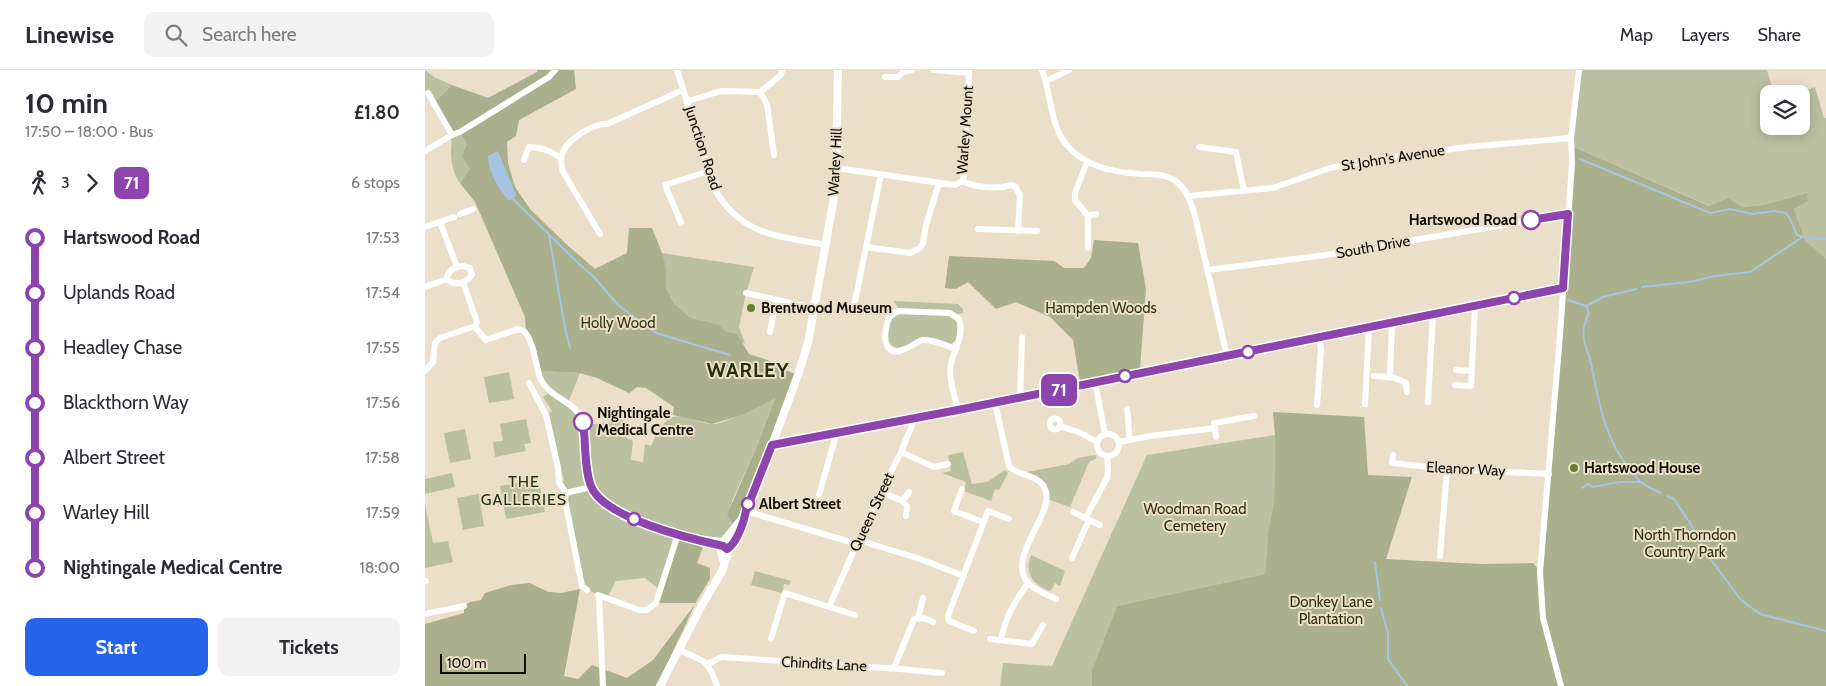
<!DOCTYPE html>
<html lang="en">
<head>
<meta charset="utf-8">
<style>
	body { margin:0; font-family:Cabin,sans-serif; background:#f2f2f3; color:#2b2b33; height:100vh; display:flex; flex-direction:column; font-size:19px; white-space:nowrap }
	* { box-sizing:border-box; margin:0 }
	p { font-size:16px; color:#7c7c81 }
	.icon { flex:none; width:28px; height:28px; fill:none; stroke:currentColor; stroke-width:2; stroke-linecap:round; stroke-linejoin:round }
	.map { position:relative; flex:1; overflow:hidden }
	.panel { display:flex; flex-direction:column; background:#fff; width:425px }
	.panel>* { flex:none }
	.badge { padding:0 10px; border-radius:8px; font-size:18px; line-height:32px }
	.fabs { position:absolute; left:1335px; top:15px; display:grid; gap:10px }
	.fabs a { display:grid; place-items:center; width:50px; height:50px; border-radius:10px; background:#fff; box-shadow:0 2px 12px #0003; font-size:25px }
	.scale { position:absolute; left:15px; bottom:12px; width:86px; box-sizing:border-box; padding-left:5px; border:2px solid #110d06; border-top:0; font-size:14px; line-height:18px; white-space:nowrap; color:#110d06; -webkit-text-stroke:4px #ebdfc9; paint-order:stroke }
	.map>.badge { position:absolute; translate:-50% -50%; box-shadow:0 0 0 2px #fff }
	.legs { display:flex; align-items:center; gap:8px; height:55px; padding:0 25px; font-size:16px }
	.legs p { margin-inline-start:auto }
	.head { display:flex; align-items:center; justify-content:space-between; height:85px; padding:0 25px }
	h1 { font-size:28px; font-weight:800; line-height:38px }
	.button { display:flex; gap:10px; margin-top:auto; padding:10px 25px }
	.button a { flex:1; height:58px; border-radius:10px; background:#2563eb; color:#fff; font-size:20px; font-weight:800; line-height:58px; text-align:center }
	.button a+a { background:#f2f2f3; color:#2b2b33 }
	ul { padding:0 25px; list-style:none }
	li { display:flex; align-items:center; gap:18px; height:55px; font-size:19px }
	li i { display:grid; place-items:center; width:8px; height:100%; margin:0 6px; background:currentColor }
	li i::after { content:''; width:12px; height:12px; margin:-6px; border:4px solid; border-radius:50%; background:#fff }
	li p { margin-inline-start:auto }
	li:first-child i { background:linear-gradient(#0000 50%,currentColor 0) }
	li:last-child i { background:linear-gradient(currentColor 50%,#0000 0) }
	header { display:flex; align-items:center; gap:30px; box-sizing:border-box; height:70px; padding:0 25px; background:#fff; border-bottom:1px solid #e1e1e2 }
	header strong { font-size:24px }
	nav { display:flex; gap:28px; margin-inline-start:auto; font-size:18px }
	.search { width:350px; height:45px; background:#f2f2f3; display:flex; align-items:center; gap:12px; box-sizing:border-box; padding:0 18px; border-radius:10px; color:#7c7c81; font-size:19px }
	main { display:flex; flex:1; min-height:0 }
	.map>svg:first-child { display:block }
</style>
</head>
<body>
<header>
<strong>Linewise</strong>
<div class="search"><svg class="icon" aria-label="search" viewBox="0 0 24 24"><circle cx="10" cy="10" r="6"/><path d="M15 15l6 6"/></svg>Search here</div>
<nav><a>Map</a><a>Layers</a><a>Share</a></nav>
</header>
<main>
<section class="panel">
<div class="head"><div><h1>10 min</h1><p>17:50 – 18:00 · Bus</p></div><b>£1.80</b></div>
<div class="legs"><svg class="icon" aria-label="walk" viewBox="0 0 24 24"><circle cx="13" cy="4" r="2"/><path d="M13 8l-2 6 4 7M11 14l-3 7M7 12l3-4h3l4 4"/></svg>3<svg class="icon" aria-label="forward" viewBox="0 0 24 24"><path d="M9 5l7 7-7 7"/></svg><b class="badge" style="background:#8e44ad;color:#fff">71</b><p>6 stops</p></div>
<ul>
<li><i style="color:#8e44ad"></i><b>Hartswood Road</b><p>17:53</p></li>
<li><i style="color:#8e44ad"></i><span>Uplands Road</span><p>17:54</p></li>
<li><i style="color:#8e44ad"></i><span>Headley Chase</span><p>17:55</p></li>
<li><i style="color:#8e44ad"></i><span>Blackthorn Way</span><p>17:56</p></li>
<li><i style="color:#8e44ad"></i><span>Albert Street</span><p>17:58</p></li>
<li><i style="color:#8e44ad"></i><span>Warley Hill</span><p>17:59</p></li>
<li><i style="color:#8e44ad"></i><b>Nightingale Medical Centre</b><p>18:00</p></li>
</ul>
<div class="button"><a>Start</a><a>Tickets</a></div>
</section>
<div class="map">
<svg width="1401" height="616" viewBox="0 0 1401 616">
	<rect width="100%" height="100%" fill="#ebdfc9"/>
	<!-- green -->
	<path fill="#bbc0a0" d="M 0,0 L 9,7 L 27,15 L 8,34 L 0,22 Z
		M 1154,0 L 1342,0 L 1349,24 L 1344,24 L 1344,56 L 1376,56 L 1376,24 L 1372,24 L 1390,17 L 1399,48 L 1401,48 L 1401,190 L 1380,170 L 1369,139 L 1382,123 L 1337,135 L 1318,137 L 1303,128 L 1285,136 L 1149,77 L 1146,68 Z
		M 35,62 L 42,75 L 45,99 L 35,113 C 27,102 24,85 27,72 L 24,67 Z
		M 237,183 L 329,197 L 321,223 L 314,257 L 320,273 L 311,273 L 240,244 Z
		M 469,231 L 533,234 L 538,239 L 538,243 L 532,244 L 474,239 Z
		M 474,244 L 524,246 L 531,251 L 533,257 L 531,270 L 526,274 L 508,268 L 472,278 C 457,274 461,249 474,244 Z
		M 113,301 L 155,303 L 143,333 L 159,356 L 199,349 L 194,364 L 208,371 L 206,390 L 218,392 L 220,374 L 226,376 L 233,360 L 235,360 C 248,335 263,352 286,354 C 302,355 334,334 350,327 L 332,376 L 307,431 L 308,454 L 294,471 L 253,465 L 235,520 L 220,508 L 191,511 L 181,530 L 157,516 L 140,430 L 134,412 L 139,411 L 124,343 L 127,341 L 118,327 L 125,322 Z
		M 84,302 L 89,329 L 64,333 L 59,307 Z
		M 101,349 L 106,373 L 99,374 L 101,381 L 70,387 L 68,372 L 78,371 L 75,354 Z
		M 40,359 L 46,389 L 25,393 L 19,363 Z
		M 850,365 L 849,432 L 843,462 L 840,504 L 692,536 L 667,600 L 667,616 L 575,616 L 578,593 L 627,596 L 722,385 Z
		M 538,382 L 547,414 L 562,412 L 580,400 L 583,403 L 574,420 L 570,419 L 566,431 L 539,421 L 541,412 L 517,403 L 526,401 L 523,385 Z
		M 670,385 L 672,388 L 664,392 L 645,437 L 622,429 L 619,416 L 597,403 L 644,394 L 653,388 Z
		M 27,403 L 30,417 L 0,424 L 0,409 Z
		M 107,410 L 108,418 L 115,416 L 120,442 L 81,449 L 75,416 Z
		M 54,424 L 59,456 L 38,460 L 32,428 Z
		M 0,434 L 8,473 L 23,471 L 28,492 L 0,498 Z
		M 606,485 L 640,501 L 635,516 L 630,513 L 627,519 L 624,521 C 607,514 599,502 606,485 Z
		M 330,501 L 366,511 L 364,515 L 359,514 L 357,523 L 326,515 Z"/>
	<!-- forest -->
	<path fill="#aab08b" d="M 112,0 L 126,0 L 126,4 L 130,0 L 149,0 L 151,19 L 94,50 L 91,66 L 82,72 L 83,93 L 90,117 L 105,139 L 141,174 L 170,199 L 202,183 L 204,158 L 227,158 L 237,183 L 241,198 L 241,219 L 249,234 L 265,248 L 294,255 L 301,262 L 312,264 L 324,284 L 352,293 L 360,300 L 373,305 L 321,441 L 308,454 L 302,445 L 332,376 L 350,328 L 317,345 L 287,354 L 248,345 L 249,337 L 221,318 L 212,317 L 204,323 L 172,308 L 155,303 L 113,301 L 101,263 L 100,247 L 50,132 L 35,113 L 45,99 L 37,86 L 42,75 L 35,62 L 27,65 L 8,34 L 27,15 L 63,28 L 112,2 Z
		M 1149,77 L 1284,136 L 1303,128 L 1318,137 L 1337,135 L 1382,123 L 1383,131 L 1369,139 L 1380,170 L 1401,189 L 1401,616 L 667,616 L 667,600 L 692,536 L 840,504 L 843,462 L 849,432 L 850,365 L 848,342 L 939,347 L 943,405 L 987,407 L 961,489 L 1056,494 L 1108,493 L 1115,501 Z
		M 669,170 L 713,173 L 721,219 L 715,299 L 655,312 L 648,270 L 625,247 L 591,232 L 571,239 L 543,212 L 531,219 L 520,218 L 524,186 L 629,191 L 639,198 L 659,198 L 666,188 Z
		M 252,469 L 278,477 L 272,493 L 285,498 L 285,509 L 271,532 L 232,616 L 0,616 L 0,554 L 39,543 L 39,536 L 45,532 L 56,530 L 60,523 L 86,515 L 104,513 L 124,522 L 136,523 L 155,519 L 139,606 L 153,609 L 167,595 L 202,608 L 228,590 L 271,533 L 231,533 Z"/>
	<!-- water -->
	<path fill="#a6c3e0" d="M 73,81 L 91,125 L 88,129 L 83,130 C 72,116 64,104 63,86 Z"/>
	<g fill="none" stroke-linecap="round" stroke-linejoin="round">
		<!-- stream -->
		<path stroke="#a6c3e0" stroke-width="2" d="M 1155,89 L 1285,143 L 1305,139 L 1327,144 L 1350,141 L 1361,143 L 1365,149 L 1372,165 L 1386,169 L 1401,169
			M 88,129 L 152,192 L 169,207 L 193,235 L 231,263 L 305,285
			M 124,165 L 140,258 L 145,278
			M 1217,217 L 1264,212 L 1290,206 L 1325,202 L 1376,168
			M 1143,230 L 1161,236 L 1164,243 C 1152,269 1162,273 1167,298 C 1174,334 1181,372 1206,401 C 1209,404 1212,409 1216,412 C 1221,417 1230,420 1236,423
			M 1161,236 L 1178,227 L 1211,219
			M 1157,418 L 1163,414 L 1168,417 L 1195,412 L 1215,412
			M 1242,426 L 1249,429 L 1265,453 L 1284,487 L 1316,530 L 1335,544 L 1401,561
			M 950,492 L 955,530
			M 956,538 L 963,563 L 963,589 L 982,616"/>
		<!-- minor -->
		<path stroke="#fff" stroke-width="6" d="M 252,0 L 290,120 C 317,166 354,166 401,175
			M 509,0 L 544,3
			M 617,0 C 626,23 625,53 640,73 C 659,97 687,102 716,104 C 729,104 743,104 753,113 C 763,122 766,133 770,146 L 802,286
			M 460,7 L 473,7 L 478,2 L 487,0
			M 621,11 L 644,0
			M 335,22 L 356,5 L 357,0
			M 3,23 L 27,65
			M 263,31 L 296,21 L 335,22 L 342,34 L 349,85
			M 774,77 L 811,82 L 819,121
			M 0,81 L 27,65 L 35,62 L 124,7 L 130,0
			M 99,90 L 104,77 C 117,77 125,81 136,88
			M 662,92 L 650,123 L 650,130 L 663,146 L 663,178
			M 411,98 L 530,115 L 537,111 L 539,107 L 544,0
			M 456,104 L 441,177 L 485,183 L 495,178 L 498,173 L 501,155 L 514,113
			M 537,111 C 549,117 565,118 578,117 C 583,116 585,114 590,116 L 595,125 L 593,161
			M 764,126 L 848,118 L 905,98 L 946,90 L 1042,77 L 1146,68
			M 35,144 L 48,139
			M 663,146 L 671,144
			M 15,152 L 32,197
			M 256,153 L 240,115 L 284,101
			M 0,157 L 29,147
			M 553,159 L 612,161
			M 175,164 L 137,100 C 136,93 135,87 139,80 C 145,68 169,53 182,54 L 258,20
			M 38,196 L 45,198 L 47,205 C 41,213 30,217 22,209 C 22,200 30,197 38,196 Z
			M 783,200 L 901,185 L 1143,144
			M 38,212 L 52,252 L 50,257
			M 0,217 L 22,209
			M 321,223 L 388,238
			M 428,241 L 441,177
			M 345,262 L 351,231
			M 531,279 C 521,276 509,269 497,270 C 491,272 486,277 480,279 C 460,288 458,269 462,254 C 463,247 467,243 474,241 L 525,243 L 534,249 C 540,268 526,283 525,300 C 525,314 530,328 533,340
			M 1031,300 L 1047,301
			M 0,301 L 8,292 L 10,273 L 15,268 L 47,257 L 50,257 L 61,270 L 93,259 L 99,261 C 110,273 110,296 116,310 C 125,328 149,331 157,349 C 166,370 157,396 166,417 C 180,450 266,469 299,471
			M 949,306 C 960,306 971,307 981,313 L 982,322
			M 965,307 L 967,252
			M 670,312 L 680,364
			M 104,313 L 121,345 L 133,398 L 134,412 L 141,423
			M 1030,315 L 1046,316 L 1050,236
			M 595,328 L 597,267
			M 1003,332 L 1008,244
			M 570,333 L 584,396 C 592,406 612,404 619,417 C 634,442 578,487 604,514 C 611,521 623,525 631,529
			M 940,334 L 944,257
			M 892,335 L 896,279 L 894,267
			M 702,339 C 704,350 703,359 705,370
			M624.5 354a5.5 5.5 0 1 1 11 0a5.5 5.5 0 1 1-11 0Z
			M 635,356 L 656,363 L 672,372
			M 790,358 L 791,367
			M672 375a11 11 0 1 1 22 0a11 11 0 1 1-22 0Z
			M 694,372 L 725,366 L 790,358 L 789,353 L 829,346
			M 347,375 L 533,340 L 1138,218
			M 476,382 L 509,397 L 523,394
			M 968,385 L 967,393 L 1022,399 L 1124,404
			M 537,419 L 529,441 L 558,452
			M 455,422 L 476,430 L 482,436 L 481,446
			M 394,425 L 411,365
			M 476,430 L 480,428 L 484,422
			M 321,441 L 432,474
			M 648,442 L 675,455
			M 661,447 L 682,408 L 683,401 L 682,386
			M 433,470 L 492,488 L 539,506
			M 288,474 L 294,478 L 297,490
			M 1015,486 L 1022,399
			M 647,488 L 664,450
			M 0,511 L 1,511
			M 162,520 L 157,516 L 140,430 L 141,423 L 166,417
			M 173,525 L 214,540 L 222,540 L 231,533 L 253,464
			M 174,527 L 178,616
			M 404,537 L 445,444 L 476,382 L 490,348
			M 0,544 L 39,536
			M 493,548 L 498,528
			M 549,561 L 524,551 L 523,546 L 563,441 L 584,449
			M 346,569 L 360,523 L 430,545
			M 565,569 L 607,574 L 618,555
			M 576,570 C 580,548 590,531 603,513
			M 254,580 C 277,590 284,590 292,616
			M 282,594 L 297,587 L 475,599 L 517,603
			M 469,598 L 489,549 L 498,548 L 508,552
			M 1136,616 L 1118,548 L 1115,502 L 1135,265 L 1147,94 L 1146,68 L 1154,0"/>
		<!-- major -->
		<path stroke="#fff" stroke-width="8" d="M 298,477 L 298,472 L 316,450 L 321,441 L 347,375 L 373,305 L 383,273 L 408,133 L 411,98 L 413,0
			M 235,616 L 277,535 L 297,501 L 305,477 L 319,451"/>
	</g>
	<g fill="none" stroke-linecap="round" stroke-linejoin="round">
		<defs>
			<path id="line-1" d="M 158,352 C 161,371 159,399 166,416 C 178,448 266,469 298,476 L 302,479 C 312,473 319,452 321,441 L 347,375 L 533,340 L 1138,218 L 1143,144 L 1106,150"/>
		</defs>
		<!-- line-1 casing -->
		<use href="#line-1" stroke="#fff" stroke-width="11"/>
		<!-- line-1 -->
		<use href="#line-1" stroke="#8e44ad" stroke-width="8"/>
	</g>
	<!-- markers -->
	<g fill="#fff" stroke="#8e44ad" stroke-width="2.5">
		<circle cx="1106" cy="150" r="9"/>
		<circle cx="1089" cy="228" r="6"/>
		<circle cx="823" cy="282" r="6"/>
		<circle cx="700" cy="306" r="6"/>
		<circle cx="158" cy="352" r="9"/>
		<circle cx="323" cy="434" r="6"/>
		<circle cx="209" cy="449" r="6"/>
	</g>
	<g fill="#658034" stroke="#ebdfc9" stroke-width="2">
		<circle cx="326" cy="238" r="5"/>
		<circle cx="1149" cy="398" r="5"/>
	</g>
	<g text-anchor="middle" stroke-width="4" stroke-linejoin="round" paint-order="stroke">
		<!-- street labels -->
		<g font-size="15" fill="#110d06" stroke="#ebdfc9">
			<text transform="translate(540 60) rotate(-86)" y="5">Warley Mount</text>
			<text transform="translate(278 78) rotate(72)" y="5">Junction Road</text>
			<text transform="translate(968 88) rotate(-9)" y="5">St John's Avenue</text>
			<text transform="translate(410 92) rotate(-87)" y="5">Warley Hill</text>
			<text transform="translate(948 177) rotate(-10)" y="5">South Drive</text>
			<text transform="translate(1041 399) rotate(3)" y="5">Eleanor Way</text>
			<text transform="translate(447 442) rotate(-65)" y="5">Queen Street</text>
			<text transform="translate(399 594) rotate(3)" y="5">Chindits Lane</text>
		</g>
		<!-- stop labels -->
		<g font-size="15" font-weight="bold" fill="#110d06" stroke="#ebdfc9" text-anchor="start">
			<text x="1092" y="155" text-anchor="end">Hartswood Road</text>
			<text x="172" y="348">Nightingale<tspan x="172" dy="17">Medical Centre</tspan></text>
			<text x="334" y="439">Albert Street</text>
		</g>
		<!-- poi labels -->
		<g font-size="15" font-weight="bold" fill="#110d06" stroke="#ebdfc9" text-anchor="start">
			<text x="336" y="243">Brentwood Museum</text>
			<text x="1159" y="403">Hartswood House</text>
		</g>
		<!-- park labels -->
		<g font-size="15" fill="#313507" stroke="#ebdfc9">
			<text x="676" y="243">Hampden Woods</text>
			<text x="193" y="258">Holly Wood</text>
			<text x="770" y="444">Woodman Road<tspan x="770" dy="17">Cemetery</tspan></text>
			<text x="1260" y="470">North Thorndon<tspan x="1260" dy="17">Country Park</tspan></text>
			<text x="906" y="537">Donkey Lane<tspan x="906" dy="17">Plantation</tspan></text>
		</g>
		<!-- neighbourhood labels -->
		<g font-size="16" letter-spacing="1" fill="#25310d" stroke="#ebdfc9">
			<text x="99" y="417">THE<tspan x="99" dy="18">GALLERIES</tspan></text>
		</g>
		<!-- district labels -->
		<g font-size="20" font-weight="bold" letter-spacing="1" fill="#25310d" stroke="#ebdfc9">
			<text x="323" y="307">WARLEY</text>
		</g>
	</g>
</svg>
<div class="fabs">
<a><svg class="icon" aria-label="layers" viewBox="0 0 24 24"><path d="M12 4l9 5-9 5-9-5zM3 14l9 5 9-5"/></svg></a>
</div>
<div class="scale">100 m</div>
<b class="badge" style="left:634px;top:320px;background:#8e44ad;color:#fff">71</b>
</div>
</main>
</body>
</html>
